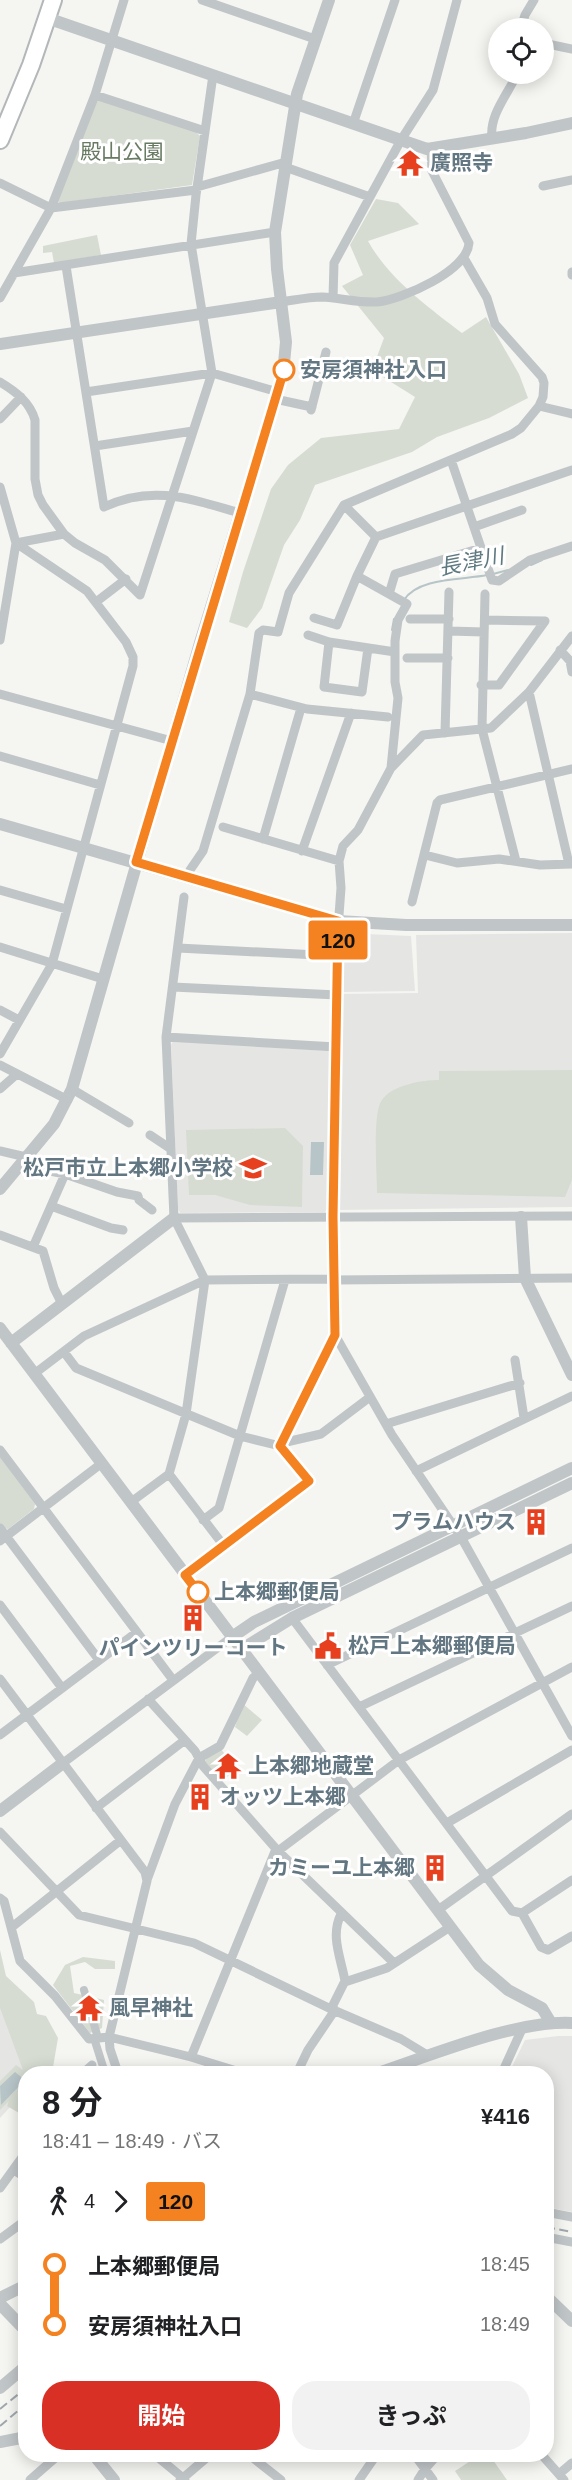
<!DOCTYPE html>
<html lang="ja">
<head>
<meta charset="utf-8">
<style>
	body { margin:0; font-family:Arial,"Noto Sans JP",sans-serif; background:#f2f2f2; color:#202124; height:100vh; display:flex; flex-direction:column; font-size:22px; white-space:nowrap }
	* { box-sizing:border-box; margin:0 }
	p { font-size:20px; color:#757577 }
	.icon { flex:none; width:33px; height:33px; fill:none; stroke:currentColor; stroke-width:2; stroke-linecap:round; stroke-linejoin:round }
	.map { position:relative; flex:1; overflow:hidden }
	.drawer { position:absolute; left:18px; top:2066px; width:536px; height:396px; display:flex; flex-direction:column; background:#fff; border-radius:24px; box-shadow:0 3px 15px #0003 }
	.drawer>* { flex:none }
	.badge { padding:0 12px; border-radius:4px; font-size:21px; line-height:39px }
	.controls { position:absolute; left:488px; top:18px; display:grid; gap:12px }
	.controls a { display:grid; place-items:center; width:66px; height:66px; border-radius:50%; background:#fff; box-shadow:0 3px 15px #0003; font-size:30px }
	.map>.badge { position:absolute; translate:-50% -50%; box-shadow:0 0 0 3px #fff }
	.legs { display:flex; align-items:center; gap:9px; height:66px; padding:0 24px; font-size:20px }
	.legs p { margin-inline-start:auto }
	.headline { display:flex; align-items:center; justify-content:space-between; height:102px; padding:0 24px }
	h1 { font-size:33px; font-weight:700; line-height:45px }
	.cta { display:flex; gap:12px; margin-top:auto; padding:12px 24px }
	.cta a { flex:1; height:69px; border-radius:24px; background:#d93025; color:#fff; font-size:24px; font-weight:700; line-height:69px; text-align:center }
	.cta a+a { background:#f2f2f2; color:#202124 }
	ul { padding:0 24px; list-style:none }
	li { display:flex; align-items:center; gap:21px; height:60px; font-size:22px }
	li i { display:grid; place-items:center; width:9px; height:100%; margin:0 8px; background:currentColor }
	li i::after { content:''; width:15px; height:15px; margin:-8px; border:4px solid; border-radius:50%; background:#fff }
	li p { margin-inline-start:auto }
	li:first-child i { background:linear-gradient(#0000 50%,currentColor 0) }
	li:last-child i { background:linear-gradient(currentColor 50%,#0000 0) }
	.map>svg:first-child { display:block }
</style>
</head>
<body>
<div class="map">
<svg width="572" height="2480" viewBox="0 0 572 2480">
	<rect width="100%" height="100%" fill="#f5f5f1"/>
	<!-- built -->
	<path fill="#e5e6e4" d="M 343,933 L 411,936 L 415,991 L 342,992 Z
		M 572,933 L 572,1207 L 338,1210 L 340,994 L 418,993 L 416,935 Z
		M 173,1041 L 328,1051 L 331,1053 L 328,1208 L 325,1212 L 180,1213 L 178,1209 L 171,1045 Z
		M 0,1984 L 26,2073 L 25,2091 L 0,2118 Z
		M 558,2036 L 572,2036 L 572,2212 L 546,2207 L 546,2073 L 509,2073 L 525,2040 Z"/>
	<!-- green -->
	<path fill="#d6dcd2" d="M 100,100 L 196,132 L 200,136 L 192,185 L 60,203 L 57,200 L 96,102 Z
		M 376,199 L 398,203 L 419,224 L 368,241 C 389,279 428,307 462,333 L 486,317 L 519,374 L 528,398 L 489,418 L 437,437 L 412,452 L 315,485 L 300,520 L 284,545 L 262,608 L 247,628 L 229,622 L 243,572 L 271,489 L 288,465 L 321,438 L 399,429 L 415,397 L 372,370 L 384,338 L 342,286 L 363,275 L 350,245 Z
		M 97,235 L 101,255 L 54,263 L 52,252 L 43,253 L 43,246 Z
		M 572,1070 L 572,1180 L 565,1197 L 377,1193 C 377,1175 372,1112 382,1100 C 392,1085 422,1080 439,1080 L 439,1071 Z
		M 285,1128 L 303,1146 L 302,1207 L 250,1205 L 215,1195 L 189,1195 L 186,1130 Z
		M 0,1457 L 35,1504 L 34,1509 L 8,1529 L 3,1528 L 0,1524 Z
		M 242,1703 L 262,1720 L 247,1736 L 235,1727 Z
		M 221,1749 L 236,1769 L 222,1782 L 205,1763 L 206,1757 Z
		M 0,1950 L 6,1976 L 34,2002 L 37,2014 L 46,2016 L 58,2038 L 52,2073 L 26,2073 L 25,2105 L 19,2113 L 7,2106 L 9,2101 L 0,2110 L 0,2081 L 16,2065 L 23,2070 L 0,2008 Z
		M 83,1957 L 115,1961 L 115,1969 L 95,1969 L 85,1962 L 70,1966 L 74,1993 L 104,2000 L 102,2028 L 90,2033 L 53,1985 L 65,1965 Z
		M 481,2454 L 502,2454 L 493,2460 L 507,2480 L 461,2480 L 455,2471 Z"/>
	<!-- water -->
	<path fill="#b7c5c8" d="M 311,1142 L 324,1142 L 323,1175 L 310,1175 Z
		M 15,2072 L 25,2080 L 1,2105 L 0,2086 Z"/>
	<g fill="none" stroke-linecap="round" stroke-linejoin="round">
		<!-- stream -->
		<path stroke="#b7c5c8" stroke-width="2" d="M 531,565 L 542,560
			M 493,574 L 508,570
			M 404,600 C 418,577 464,580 487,575
			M 392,630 L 394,619"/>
		<defs>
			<path id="trunk" d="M 0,140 L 31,65 L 53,0"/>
		</defs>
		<!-- trunk casing -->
		<use href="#trunk" stroke="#b3b7ba" stroke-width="20"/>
		<!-- pedestrian -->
		<path stroke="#c0c5c7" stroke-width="8" d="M 84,1990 L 98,2038
			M 94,2038 L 105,2073"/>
		<!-- minor -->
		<path stroke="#c0c5c7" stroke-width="9" d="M 202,0 L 315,39
			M 521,28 L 525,15 L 534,0
			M 543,43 L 572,49
			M 95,95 L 205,131
			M 353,124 L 395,0
			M 492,138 C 489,115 508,94 517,74
			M 285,167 L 370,197
			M 0,183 L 51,208 L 196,190
			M 543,186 L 572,180
			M 197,187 L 286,162
			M 66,266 L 104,507 C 153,484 191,499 240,513
			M 572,272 L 572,275
			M 14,273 L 275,232
			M 0,298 L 51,208 L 95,95 L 124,0
			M 333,298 L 334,263 L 401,140 L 433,90 L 457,0
			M 281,302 C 295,300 309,297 322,297 C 341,298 358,303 377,302 C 403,299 467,271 469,243 L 432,171 L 431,149
			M 0,382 C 15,391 30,402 35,420 L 35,479 L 38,495 L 43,505 L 64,534 L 75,543 L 105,560 L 140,595 L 212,373 L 191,244 L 196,195 L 213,75
			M 86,392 L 212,373 L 278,392
			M 275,399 L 312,407
			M 539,406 L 572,414
			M 311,410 L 326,352
			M 0,419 L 21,397
			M 95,446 L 193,431
			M 451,460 L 492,580 L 499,581 L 530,560 L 572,546
			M 0,487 L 16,543 L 0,640
			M 344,505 L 376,537 L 572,470
			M 474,527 L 522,510
			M 16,543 L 64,534
			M 357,576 L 407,604 L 398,620 L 395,641 L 395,682 L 398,698 L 391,768 L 358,830 L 343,846 L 339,861 L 341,888 L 338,929 L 333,1217 L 335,1335 L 392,1435 L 461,1537 L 572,1736
			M 389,594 L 395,574 L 481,548
			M 485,594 L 482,729 L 516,861
			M 96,602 L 126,579
			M 314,618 L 337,625 L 357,576 L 376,537
			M 410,619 L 449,619
			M 449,631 L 484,632
			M 308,635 L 329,642 L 395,652
			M 329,642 L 324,687 L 362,692 L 368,648
			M 560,650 L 570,661 L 572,672
			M 407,658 L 448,658
			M 481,685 L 499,685 L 545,621 L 485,620
			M 529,692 L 569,864
			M 0,694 L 172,741
			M 250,694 L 307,709 L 388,717
			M 445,733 L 449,592
			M 0,756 L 100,785
			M 391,768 L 423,735 L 491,728 L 529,692 L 572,636
			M 223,827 L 339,861
			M 263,839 L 301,708
			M 302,851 L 351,713
			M 425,855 L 457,863 L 499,859 L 540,865 L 572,864
			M 188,878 L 190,870 L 203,851 L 250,694 L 259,633 L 263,630 L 278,632 L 289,593 L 344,505 L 512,434 L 521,428 L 539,406 L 543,397 L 544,383 L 542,377 L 495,324 L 487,298 L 464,258
			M 0,890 L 66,909
			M 184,897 L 166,1037 L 174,1218 L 205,1280 L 186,1414 L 169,1474 L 224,1546
			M 412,902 L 437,803 L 440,800 L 572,769
			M 0,947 L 103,979
			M 178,948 L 337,956
			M 173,987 L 337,995
			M 0,1010 L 19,1020
			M 166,1037 L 336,1047
			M 0,1054 L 52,964 L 133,666 L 133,657 L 126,642 L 87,591 L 16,543
			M 0,1065 L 68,1100
			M 0,1089 L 17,1074
			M 72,1089 L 129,1123
			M 150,1135 L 171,1149
			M 0,1151 L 26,1157
			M 20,1165 L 65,1174 L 117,1192 L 138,1196 L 139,1200 L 152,1210
			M 51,1206 L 111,1228 L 123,1230
			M 174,1218 L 572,1216
			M 0,1235 L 43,1251 L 54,1288 L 62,1304
			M 33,1247 L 65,1174
			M 334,1280 L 572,1278
			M 64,1352 L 76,1368 L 240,1436 L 280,1446 L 309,1481 L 185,1575
			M 515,1360 L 524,1418
			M 34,1374 L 84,1336 L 205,1280 L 334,1279
			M 386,1424 L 520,1383
			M 282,1443 L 321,1434 L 370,1397
			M 280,1446 L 335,1335
			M 0,1450 L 173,1680
			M 416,1471 L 572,1396
			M 131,1502 L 169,1474
			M 203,1520 L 219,1508 L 285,1280
			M 0,1528 L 99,1660
			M 0,1541 L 102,1463
			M 0,1605 L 62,1688
			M 292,1618 L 512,1911 L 522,1913 L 572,1880
			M 327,1665 L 572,1548
			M 0,1679 L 145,1872 L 147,1881 L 109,2037 L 110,2049 L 118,2073
			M 148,1699 L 195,1751 L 203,1766 L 278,1851 L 394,1963
			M 359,1707 L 572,1606
			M 0,1735 L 137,1632
			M 63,1763 L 232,1637
			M 96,1808 L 185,1740
			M 447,1823 L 572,1750
			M 0,1832 L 79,1915 L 194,1943 L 331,2009 L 401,2039 L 429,2056
			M 278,1851 L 399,1760 L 572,1667
			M 147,1880 L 175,1804 L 199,1758 L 220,1746 L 253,1678 L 259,1673
			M 0,1898 L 4,1901 L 20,1961 L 55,1996 L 89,2039 L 109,2037 L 191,2057
			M 438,1910 L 572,1814
			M 522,1913 L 541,1947 L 548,1950 L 572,1936
			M 12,1927 L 121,1840
			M 345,1982 L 387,1968 L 450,1927
			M 331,2009 L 345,1981 C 341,1958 330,1936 341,1914
			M 83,2073 L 92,2065
			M 243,2073 L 191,2057 L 276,1849
			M 297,2073 L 308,2050 L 335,2010
			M 502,2073 L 522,2029
			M 14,2170 L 26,2178
			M 0,2188 L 26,2152
			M 546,2212 L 572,2217
			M 546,2237 L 572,2242
			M 0,2239 L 26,2220
			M 154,2454 L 183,2478 L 180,2480
			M 248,2454 L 281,2480
			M 414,2454 L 425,2469 L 418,2480
			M 541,2454 L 564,2480
			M 559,2474 L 572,2463
			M 30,2480 L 55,2458 L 57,2454
			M 185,2480 L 183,2478 L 211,2454
			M 359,2480 L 377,2454
			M 433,2480 L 425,2469 L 438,2454"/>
		<!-- tertiary -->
		<path stroke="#c0c5c7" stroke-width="12" d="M 47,18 L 427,149 L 526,133 L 572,123
			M 0,344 L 281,302
			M 0,824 L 338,921 L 406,925 L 572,925
			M 0,1189 L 54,1124 L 72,1089 L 200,643 L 283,374 L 286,342 L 277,269 L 275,232 L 297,94 L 329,0
			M 521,1217 L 525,1278 L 572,1375
			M 0,1328 L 479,1965 L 508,1990 L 542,2008 L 551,2023
			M 11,1343 L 174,1218
			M 232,1637 L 254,1622 L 572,1468
			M 242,1649 L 292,1618 L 572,1483
			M 0,1811 L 63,1763
			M 378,2073 C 432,2055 516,2020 572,2023
			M 546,2296 L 572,2321
			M 0,2298 L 26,2285
			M 0,2304 L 26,2331
			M 0,2388 L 26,2366
			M 0,2442 L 26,2437
			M 93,2454 L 114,2480"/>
		<!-- trunk -->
		<use href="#trunk" stroke="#fff" stroke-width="16"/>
		<!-- rail -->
		<path stroke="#a0a8ad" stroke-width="2" stroke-dasharray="9 4.5" stroke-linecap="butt" d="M 546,2227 L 572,2232
			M 0,2409 L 26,2388
			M 0,2426 L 26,2404"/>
	</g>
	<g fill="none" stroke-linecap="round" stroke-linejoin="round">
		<defs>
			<path id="line-1" d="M 198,1592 L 185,1575 L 309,1481 L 280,1446 L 335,1335 L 333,1217 L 338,921 L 136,862 L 284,370"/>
		</defs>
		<!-- line-1 casing -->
		<use href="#line-1" stroke="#fff" stroke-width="14"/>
		<!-- line-1 -->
		<use href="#line-1" stroke="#f58220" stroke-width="9"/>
	</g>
	<!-- icons -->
	<defs>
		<symbol id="temple-bare" viewBox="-9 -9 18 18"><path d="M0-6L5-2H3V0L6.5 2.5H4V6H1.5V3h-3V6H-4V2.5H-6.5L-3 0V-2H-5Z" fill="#e7401f" stroke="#fff" stroke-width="2.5" paint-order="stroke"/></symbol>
		<symbol id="school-bare" viewBox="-9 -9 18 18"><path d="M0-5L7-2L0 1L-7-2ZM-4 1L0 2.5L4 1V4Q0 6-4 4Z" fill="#e7401f" stroke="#fff" stroke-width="2.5" paint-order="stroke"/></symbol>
		<symbol id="building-bare" viewBox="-9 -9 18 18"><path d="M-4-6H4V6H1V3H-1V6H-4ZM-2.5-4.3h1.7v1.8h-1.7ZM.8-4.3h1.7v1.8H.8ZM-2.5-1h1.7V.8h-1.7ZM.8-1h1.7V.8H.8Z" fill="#e7401f" stroke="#fff" stroke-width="2.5" paint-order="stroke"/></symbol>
		<symbol id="civic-bare" viewBox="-9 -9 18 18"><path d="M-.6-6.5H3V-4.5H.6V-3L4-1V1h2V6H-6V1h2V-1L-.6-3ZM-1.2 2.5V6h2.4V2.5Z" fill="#e7401f" stroke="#fff" stroke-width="2.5" paint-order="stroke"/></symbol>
	</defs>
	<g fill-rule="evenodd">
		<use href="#temple-bare" x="391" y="144" width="38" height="38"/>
		<use href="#school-bare" x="234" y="1149" width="38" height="38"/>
		<use href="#building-bare" x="517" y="1503" width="38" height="38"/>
		<use href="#building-bare" x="174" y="1599" width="38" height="38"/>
		<use href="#civic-bare" x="309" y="1627" width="38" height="38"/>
		<use href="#temple-bare" x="209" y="1747" width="38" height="38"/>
		<use href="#building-bare" x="181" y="1778" width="38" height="38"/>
		<use href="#building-bare" x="416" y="1849" width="38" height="38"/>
		<use href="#temple-bare" x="70" y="1989" width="38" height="38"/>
	</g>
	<!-- markers -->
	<g fill="#fff" stroke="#f58220" stroke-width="3">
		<circle cx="284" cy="370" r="10"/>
		<circle cx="198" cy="1592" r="10"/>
	</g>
	<g text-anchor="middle" stroke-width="6" stroke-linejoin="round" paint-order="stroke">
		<!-- park labels -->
		<g font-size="21" fill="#687a62" stroke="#fff">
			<text x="122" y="159">殿山公園</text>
		</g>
		<!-- poi labels -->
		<g font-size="21" font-weight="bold" fill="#637783" stroke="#fff" text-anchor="start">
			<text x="430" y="170">廣照寺</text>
			<text x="233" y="1175" text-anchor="end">松戸市立上本郷小学校</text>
			<text x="516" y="1529" text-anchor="end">プラムハウス</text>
			<text x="348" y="1653">松戸上本郷郵便局</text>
			<text x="193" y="1655" text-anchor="middle">パインツリーコート</text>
			<text x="248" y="1773">上本郷地蔵堂</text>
			<text x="220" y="1804">オッツ上本郷</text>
			<text x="415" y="1875" text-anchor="end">カミーユ上本郷</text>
			<text x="109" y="2015">風早神社</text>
		</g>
		<!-- stop labels -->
		<g font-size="21" font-weight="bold" fill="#637783" stroke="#fff" text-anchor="start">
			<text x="300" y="377">安房須神社入口</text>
			<text x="214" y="1599">上本郷郵便局</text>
		</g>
		<!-- water labels -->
		<g font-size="22" font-style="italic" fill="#5f7980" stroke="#fff">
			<text transform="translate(471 561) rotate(-11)" y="8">長津川</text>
		</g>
	</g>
</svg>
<div class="controls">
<a><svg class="icon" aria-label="locate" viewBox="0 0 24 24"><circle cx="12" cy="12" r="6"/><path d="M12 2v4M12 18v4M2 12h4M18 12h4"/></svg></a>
</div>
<b class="badge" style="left:338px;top:940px;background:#f58220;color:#111">120</b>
<section class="drawer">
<div class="headline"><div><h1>8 分</h1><p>18:41 – 18:49 · バス</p></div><b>¥416</b></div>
<div class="legs"><svg class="icon" aria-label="walk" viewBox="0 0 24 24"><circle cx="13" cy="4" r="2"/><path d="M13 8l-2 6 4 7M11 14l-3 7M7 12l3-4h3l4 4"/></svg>4<svg class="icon" aria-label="forward" viewBox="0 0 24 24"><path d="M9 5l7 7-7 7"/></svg><b class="badge" style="background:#f58220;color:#111">120</b></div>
<ul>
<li><i style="color:#f58220"></i><b>上本郷郵便局</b><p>18:45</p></li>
<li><i style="color:#f58220"></i><b>安房須神社入口</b><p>18:49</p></li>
</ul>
<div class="cta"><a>開始</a><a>きっぷ</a></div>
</section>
</div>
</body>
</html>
